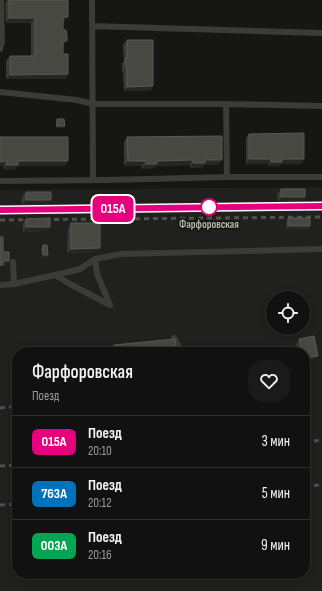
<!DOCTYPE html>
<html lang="ru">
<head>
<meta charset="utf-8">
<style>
	body { margin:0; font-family:"Sofia Sans Condensed",sans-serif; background:#191a19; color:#f1f3f6; height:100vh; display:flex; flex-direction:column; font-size:15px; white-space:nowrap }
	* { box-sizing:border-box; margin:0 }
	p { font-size:13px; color:#9c9d9f }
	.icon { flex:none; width:22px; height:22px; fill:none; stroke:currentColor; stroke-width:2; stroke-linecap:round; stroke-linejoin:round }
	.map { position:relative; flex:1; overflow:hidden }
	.side { position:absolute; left:12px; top:347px; width:298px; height:232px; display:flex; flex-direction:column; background:#101110; border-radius:16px; box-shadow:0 2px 10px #0003,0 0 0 1px #303130 }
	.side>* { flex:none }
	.badge { padding:0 8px; border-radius:6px; font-size:14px; line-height:26px }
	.tools { position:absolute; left:266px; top:291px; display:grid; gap:8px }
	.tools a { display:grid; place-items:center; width:44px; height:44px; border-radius:50%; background:#101110; box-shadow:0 2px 10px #0003,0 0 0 1px #303130; font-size:20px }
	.map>.badge { position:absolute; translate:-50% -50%; box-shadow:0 0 0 2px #fff }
	.round { display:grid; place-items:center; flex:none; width:42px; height:42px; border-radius:16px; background:#191a19 }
	.overview { display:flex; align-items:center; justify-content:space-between; height:68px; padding:0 20px }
	h1 { font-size:19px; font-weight:600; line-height:30px }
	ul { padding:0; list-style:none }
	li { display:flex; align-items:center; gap:12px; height:52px; padding:0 20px; border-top:1px solid #303130 }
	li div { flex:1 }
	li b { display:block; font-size:15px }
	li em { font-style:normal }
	li .badge { min-width:44px; font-weight:700; text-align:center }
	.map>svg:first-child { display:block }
</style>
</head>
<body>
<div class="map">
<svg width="322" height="591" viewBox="0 0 322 591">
	<rect width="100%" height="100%" fill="#161715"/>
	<!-- built -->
	<path fill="#20211e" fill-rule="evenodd" d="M 322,187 L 322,591 L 0,591 L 0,190 ZM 273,298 L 303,298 L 303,328 L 273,328 ZM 17,352 L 305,352 L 305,574 L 17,574 Z"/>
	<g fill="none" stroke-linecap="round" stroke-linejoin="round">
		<!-- lane -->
		<path stroke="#3b3c36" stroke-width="6" d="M 92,0 L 93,180
			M 92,26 L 322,33
			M 0,49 L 2,42 L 1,0
			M 0,92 L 77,100 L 93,104 L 226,104 L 322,106
			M 226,104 L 227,177
			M 0,181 L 106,180 L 227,177 L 322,177
			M 95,259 L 97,274 L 110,305
			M 13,262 L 14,284
			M 55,275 L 72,271 L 80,269 L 95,259 L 121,254 L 322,249
			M 0,285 L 14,284 L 55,275 L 70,284 L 110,305
			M 174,338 L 178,345 L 179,352"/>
		<!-- rail -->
		<path stroke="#505149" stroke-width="3" stroke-dasharray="5 4" stroke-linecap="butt" d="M 0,210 L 322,206
			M 0,220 L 322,217
			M 0,408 L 17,406
			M 305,442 L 322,440
			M 0,466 L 17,465
			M 305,486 L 322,485
			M 0,505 L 17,504"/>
	</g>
	<!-- wall -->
	<path fill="#393a36" d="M 7,0 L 68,0 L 64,22 L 63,22 L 63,54 L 68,74 L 65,79 L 6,79 L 6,61 L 10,56 L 31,56 L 31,23 L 6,23 L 5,3 Z
		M 127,40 L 153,86 L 150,91 L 124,91 L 123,73 L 122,73 L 122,63 L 124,61 L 123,45 Z
		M 57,119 L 63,128 L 56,128 L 56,122 Z
		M 249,134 L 304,159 L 301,164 L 281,164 L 279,166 L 268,166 L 268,164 L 246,164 L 246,138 Z
		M 0,137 L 65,166 L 17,166 L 14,170 L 4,170 Z
		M 127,137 L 222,160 L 218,165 L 204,165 L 202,168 L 190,168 L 190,165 L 156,166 L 154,168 L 142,169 L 142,166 L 124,166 L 124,142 Z
		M 281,189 L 305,197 L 302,202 L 278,202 L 277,194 Z
		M 26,192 L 47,205 L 22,205 L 22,197 Z
		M 288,218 L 310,226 L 308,229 L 286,229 L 287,221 Z
		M 26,219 L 50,227 L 46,231 L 23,232 L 23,223 Z
		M 71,223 L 97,252 L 67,253 L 68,228 Z
		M 43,245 L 46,258 L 42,258 L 41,248 Z
		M 299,339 L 314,360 L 305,352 L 297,352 L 296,344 Z
		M 114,345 L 176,352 L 110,352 Z"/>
	<!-- shaded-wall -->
	<path fill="#262723" d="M 63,17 L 68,17 L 64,22 L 60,22 Z
		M 9,18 L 35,18 L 31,23 L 6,23 Z
		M 63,41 L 67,41 L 63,46 Z
		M 126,68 L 127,68 L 123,73 L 122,73 Z
		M 68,74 L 65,79 L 6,79 L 10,75 Z
		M 153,86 L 150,91 L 124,91 L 127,87 Z
		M 57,126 L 65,126 L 63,128 L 56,128 Z
		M 249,159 L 271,159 L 268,164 L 246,164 Z
		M 282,159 L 304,159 L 301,164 L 281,164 L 279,166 L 268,166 L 271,162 Z
		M 193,160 L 190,165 L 156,166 L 154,168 L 142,169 L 146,164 L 157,161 Z
		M 205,160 L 222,160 L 218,165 L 204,165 L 202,168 L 190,168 L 193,163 Z
		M 7,161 L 3,166 L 0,166 L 0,162 Z
		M 18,161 L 68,161 L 65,166 L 17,166 L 14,170 L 4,170 L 7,165 Z
		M 128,161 L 146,161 L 142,166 L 124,166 Z
		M 281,197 L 305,197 L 302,202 L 278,202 Z
		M 26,200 L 51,200 L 47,205 L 22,205 Z
		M 288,226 L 310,226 L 308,229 L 286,229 Z
		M 26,227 L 50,227 L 46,231 L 23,232 Z
		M 100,248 L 97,252 L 67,253 L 71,249 Z
		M 43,255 L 48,255 L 46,258 L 42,258 Z
		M 3,261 L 9,261 L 6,266 L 3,266 L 0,270 L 0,265 Z
		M 318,356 L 314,360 L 305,362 L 305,358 Z"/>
	<!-- building -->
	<path fill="#474842" stroke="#585952" d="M 9,0 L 68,0 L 68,17 L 63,17 L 63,30 L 66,30 L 67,36 L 67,41 L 63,41 L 63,54 L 68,54 L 68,74 L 10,75 L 10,56 L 35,56 L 35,18 L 9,18 Z
		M 127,40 L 153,40 L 153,86 L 127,87 L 127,68 L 126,68 L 125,58 L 127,58 Z
		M 57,119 L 64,119 L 65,126 L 57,126 Z
		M 304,133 L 304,159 L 282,159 L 282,162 L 271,162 L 271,159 L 249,159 L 249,134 Z
		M 222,136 L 222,160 L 205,160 L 205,163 L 193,163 L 193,160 L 157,161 L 157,164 L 146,164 L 146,161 L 128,161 L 127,137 Z
		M 0,137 L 68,137 L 68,161 L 18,161 L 18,165 L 7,165 L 7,161 L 0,162 Z
		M 281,189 L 305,189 L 305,197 L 281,197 Z
		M 26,192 L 51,192 L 51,200 L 26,200 Z
		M 50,218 L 50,227 L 26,227 L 26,219 Z
		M 288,218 L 310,218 L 310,226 L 288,226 Z
		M 71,223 L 100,223 L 100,248 L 71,249 Z
		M 0,237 L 3,237 L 3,252 L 9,252 L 9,261 L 3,261 L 3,265 L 0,265 Z
		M 43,245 L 47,245 L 48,255 L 43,255 Z
		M 314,336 L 318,356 L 305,358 L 305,352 L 302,352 L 299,339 Z
		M 175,339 L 176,352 L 115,352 L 114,345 Z"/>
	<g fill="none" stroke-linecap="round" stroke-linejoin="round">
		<defs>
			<path id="line" d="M 0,210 L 322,206"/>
		</defs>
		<!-- line casing -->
		<use href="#line" stroke="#fff" stroke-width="9"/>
		<!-- line -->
		<use href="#line" stroke="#e6007e" stroke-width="6"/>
	</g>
	<!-- markers -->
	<circle fill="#fff" stroke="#e6007e" stroke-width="2" cx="209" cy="207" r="8"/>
	<g text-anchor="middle" stroke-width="3" stroke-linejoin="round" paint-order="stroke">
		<!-- stop labels -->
		<g font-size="11" font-weight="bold" fill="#b5b7a7" stroke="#111210">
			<text x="209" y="228">Фарфоровская</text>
		</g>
	</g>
</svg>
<div class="tools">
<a><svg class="icon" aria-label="locate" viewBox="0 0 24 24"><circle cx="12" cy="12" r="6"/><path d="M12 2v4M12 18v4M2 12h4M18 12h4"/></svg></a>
</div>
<b class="badge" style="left:113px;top:209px;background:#e6007e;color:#fff">015А</b>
<section class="side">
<div class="overview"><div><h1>Фарфоровская</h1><p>Поезд</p></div><a class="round"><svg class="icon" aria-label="heart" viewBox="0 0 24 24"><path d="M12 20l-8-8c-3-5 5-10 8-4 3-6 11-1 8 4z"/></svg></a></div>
<ul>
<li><span class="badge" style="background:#e6007e;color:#fff">015А</span><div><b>Поезд</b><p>20:10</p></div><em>3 мин</em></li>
<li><span class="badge" style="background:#0072bc;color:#fff">763А</span><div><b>Поезд</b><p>20:12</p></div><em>5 мин</em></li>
<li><span class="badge" style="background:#00a651;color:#fff">003А</span><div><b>Поезд</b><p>20:16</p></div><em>9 мин</em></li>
</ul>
</section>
</div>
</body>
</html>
